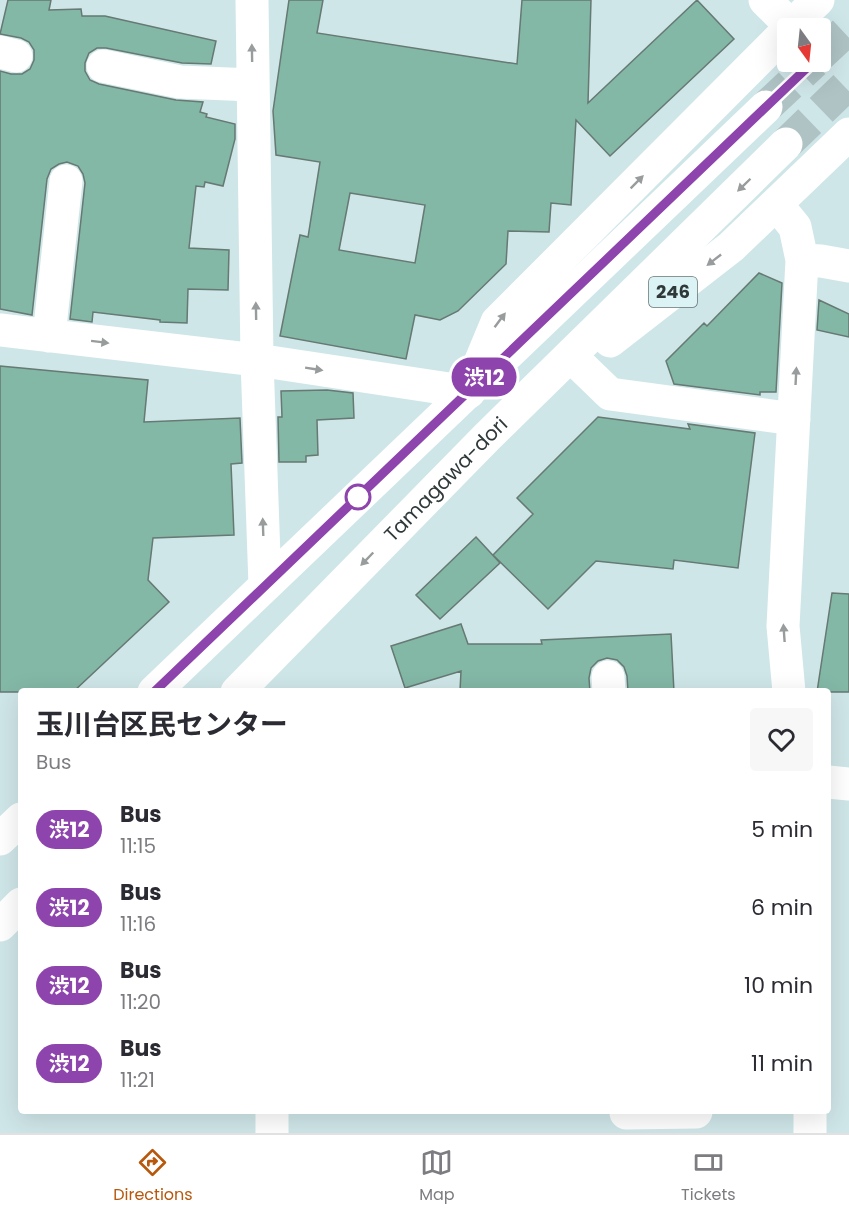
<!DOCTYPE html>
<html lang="en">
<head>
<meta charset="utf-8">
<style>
	body { margin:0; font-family:Poppins,"Noto Sans JP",sans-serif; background:#f7f7f7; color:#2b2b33; height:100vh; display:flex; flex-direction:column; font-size:22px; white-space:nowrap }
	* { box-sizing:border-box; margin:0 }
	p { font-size:20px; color:#7c7c81 }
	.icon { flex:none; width:33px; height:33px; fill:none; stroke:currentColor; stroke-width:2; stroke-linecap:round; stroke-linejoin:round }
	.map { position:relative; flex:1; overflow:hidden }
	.details { position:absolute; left:18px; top:688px; width:813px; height:426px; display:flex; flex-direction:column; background:#fff; border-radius:6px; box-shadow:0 6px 24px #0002 }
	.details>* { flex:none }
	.badge { padding:0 12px; border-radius:20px; font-size:21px; line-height:39px }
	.needle { width:39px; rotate:165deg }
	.fabs { position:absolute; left:777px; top:18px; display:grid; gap:12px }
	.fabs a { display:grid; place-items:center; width:54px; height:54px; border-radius:6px; background:#fff; box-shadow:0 6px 24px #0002; font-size:30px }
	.map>.badge { position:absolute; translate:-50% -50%; box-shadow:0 0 0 3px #fff }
	.round { display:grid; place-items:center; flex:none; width:63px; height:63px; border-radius:6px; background:#f7f7f7 }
	.summary { display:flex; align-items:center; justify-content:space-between; height:102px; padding:0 18px }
	h1 { font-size:28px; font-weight:700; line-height:45px }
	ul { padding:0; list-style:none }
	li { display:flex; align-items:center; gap:18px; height:78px; padding:0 18px }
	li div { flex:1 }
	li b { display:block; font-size:22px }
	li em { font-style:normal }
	li .badge { min-width:66px; font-weight:700; text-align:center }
	.menu { display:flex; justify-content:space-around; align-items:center; height:84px; border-top:2px solid #e1e1e2; background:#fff; font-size:16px; color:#7c7c81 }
	.menu a { display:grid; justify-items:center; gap:3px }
	.menu .active { color:#b7580d }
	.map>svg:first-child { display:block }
</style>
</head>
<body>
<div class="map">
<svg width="849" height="1133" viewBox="0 0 849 1133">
	<rect width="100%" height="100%" fill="#cfe6e8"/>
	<!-- building -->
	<path fill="#83b7a6" stroke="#667972" stroke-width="1.5" fill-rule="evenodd" d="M 8,0 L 51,0 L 49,10 L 81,9 L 82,16 L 105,16 L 216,41 L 211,64 L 182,63 L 106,48 L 97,48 L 89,53 L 85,63 L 85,71 L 90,80 L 99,84 L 176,100 L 203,102 L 200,112 L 207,114 L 206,117 L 235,124 L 235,139 L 223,186 L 205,182 L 204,187 L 196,186 L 189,248 L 229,250 L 228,290 L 188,289 L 187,323 L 160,322 L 160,320 L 93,312 L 92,322 L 70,319 L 85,183 L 83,174 L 78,166 L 67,162 L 59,164 L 51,169 L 47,179 L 32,315 L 0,309 L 0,71 L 11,74 L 22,74 L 30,69 L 34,60 L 34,50 L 29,42 L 21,38 L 0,34 Z
		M 289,0 L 323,0 L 317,33 L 517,64 L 522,0 L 591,0 L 588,103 L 697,0 L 734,39 L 610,156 L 576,120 L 571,205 L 551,203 L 549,232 L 508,231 L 506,264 L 458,311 L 440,320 L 415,315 L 406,359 L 280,336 L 300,235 L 308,237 L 320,162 L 276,155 L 273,111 ZM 350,193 L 425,205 L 415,263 L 339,250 Z
		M 759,273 L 782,283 L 776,392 L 760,392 L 760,395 L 674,384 L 666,361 L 704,323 L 707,326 Z
		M 819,300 L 849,314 L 849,337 L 817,330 Z
		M 0,366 L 148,380 L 144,422 L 240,418 L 242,463 L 231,464 L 234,535 L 153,538 L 148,580 L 169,602 L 73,692 L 0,692 Z
		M 327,390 L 353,393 L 354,418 L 317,420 L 318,455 L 306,456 L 306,462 L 279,462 L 278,417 L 282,417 L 281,391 Z
		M 598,417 L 690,429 L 688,424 L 755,433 L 738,568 L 674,560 L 673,569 L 596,561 L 548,609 L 493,555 L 533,514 L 517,498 Z
		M 476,537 L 500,563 L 440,619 L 416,595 Z
		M 832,593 L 849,594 L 849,692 L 817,692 Z
		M 461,624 L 468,644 L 542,644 L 541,640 L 671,634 L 674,692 L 628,692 L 627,676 L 624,667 L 617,660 L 607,658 L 598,661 L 591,668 L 589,678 L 590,692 L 460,691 L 461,671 L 405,688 L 391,646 Z"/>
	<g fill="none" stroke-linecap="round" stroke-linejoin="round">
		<!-- highway-tunnel -->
		<path stroke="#afc3c5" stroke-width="33" stroke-dasharray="33 16" stroke-linecap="butt" d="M 820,55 L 849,28
			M 766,107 L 814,62
			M 786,144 L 849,83"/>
		<!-- minor -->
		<path stroke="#fff" stroke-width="33" d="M 252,0 L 257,360 L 265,585
			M 765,0 L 791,26
			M 0,52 L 16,56
			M 103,66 L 180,82 L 253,85
			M 777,205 L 795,227 L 802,260 L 783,626 L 789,692
			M 802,260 L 821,261 L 849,266
			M 0,330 L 257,360 L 469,392
			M 49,336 L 66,181
			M 580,365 L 610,394 L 794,419
			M 608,677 L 609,692
			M 828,782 L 849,784
			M 272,1112 L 272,1133
			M 810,1112 L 810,1133
			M 626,1113 L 696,1112"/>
		<!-- highway -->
		<g stroke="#fff" stroke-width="33">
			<path d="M 789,28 L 818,0"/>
			<path d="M 610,341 L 731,247 L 849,134"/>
			<path d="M 472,382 L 497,322 L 788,30"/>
			<path d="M 154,692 L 766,107"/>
			<path id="s1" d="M 237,692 L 487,437 L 786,144"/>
			<path d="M 0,839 L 21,819"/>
			<path d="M 0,925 L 21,904"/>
		</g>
	</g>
	<!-- one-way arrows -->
	<defs><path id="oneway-solid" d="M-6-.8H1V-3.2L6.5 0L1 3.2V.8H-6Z" transform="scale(1.5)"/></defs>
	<g fill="#989c9c">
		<use href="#oneway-solid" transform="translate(252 53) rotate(-91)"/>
		<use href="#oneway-solid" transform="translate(637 182) rotate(-45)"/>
		<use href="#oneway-solid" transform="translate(744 185) rotate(136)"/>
		<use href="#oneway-solid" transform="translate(714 260) rotate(142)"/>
		<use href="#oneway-solid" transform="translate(256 311) rotate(-91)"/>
		<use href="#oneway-solid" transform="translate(500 320) rotate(-53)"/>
		<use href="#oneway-solid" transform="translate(100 342) rotate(7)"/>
		<use href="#oneway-solid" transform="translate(314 369) rotate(9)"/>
		<use href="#oneway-solid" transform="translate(796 376) rotate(-87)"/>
		<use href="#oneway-solid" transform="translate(263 527) rotate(-92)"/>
		<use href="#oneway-solid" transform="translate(367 559) rotate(134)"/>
		<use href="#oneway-solid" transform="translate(784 633) rotate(-94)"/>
	</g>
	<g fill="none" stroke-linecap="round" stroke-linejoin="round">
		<defs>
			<path id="line" d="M 154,692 L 813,62"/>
		</defs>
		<!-- line casing -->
		<use href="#line" stroke="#fff" stroke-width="14"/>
		<!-- line -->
		<use href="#line" stroke="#8e44ad" stroke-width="9"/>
	</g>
	<!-- markers -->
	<circle fill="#fff" stroke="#8e44ad" stroke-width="3" cx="358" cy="497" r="12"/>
	<g text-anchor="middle" stroke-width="5" stroke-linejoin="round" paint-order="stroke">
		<!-- shield labels -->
		<rect fill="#dcf3f5" stroke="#647172" stroke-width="1.5" x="649" y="277" width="48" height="30" rx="4.5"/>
		<g font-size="18" font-weight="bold" fill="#30393a">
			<text x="673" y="298">246</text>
		</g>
		<!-- street labels -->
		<g font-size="20" fill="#30393a" stroke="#dcf3f5">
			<text dy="7" stroke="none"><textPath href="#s1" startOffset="298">Tamagawa-dori</textPath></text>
		</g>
	</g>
</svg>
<div class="fabs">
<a><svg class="needle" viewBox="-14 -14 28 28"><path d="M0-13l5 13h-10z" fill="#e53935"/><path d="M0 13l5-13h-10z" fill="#7c7c81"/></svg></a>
</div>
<b class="badge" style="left:484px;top:377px;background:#8e44ad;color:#fff">渋12</b>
<section class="details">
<div class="summary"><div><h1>玉川台区民センター</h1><p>Bus</p></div><a class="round"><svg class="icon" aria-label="heart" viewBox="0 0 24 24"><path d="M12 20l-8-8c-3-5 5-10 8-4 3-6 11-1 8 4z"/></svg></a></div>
<ul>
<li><span class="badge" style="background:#8e44ad;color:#fff">渋12</span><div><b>Bus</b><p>11:15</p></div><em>5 min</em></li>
<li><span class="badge" style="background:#8e44ad;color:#fff">渋12</span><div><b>Bus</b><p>11:16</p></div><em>6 min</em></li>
<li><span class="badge" style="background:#8e44ad;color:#fff">渋12</span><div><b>Bus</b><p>11:20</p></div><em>10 min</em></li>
<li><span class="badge" style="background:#8e44ad;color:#fff">渋12</span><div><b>Bus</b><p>11:21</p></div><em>11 min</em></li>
</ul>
</section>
</div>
<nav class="menu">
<a class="active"><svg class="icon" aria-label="directions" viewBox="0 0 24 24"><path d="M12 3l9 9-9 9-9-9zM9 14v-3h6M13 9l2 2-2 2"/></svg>Directions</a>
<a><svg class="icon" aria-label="map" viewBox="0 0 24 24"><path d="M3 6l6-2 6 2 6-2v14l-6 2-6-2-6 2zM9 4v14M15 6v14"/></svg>Map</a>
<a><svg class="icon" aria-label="tickets" viewBox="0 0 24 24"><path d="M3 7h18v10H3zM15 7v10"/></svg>Tickets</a>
</nav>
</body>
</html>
